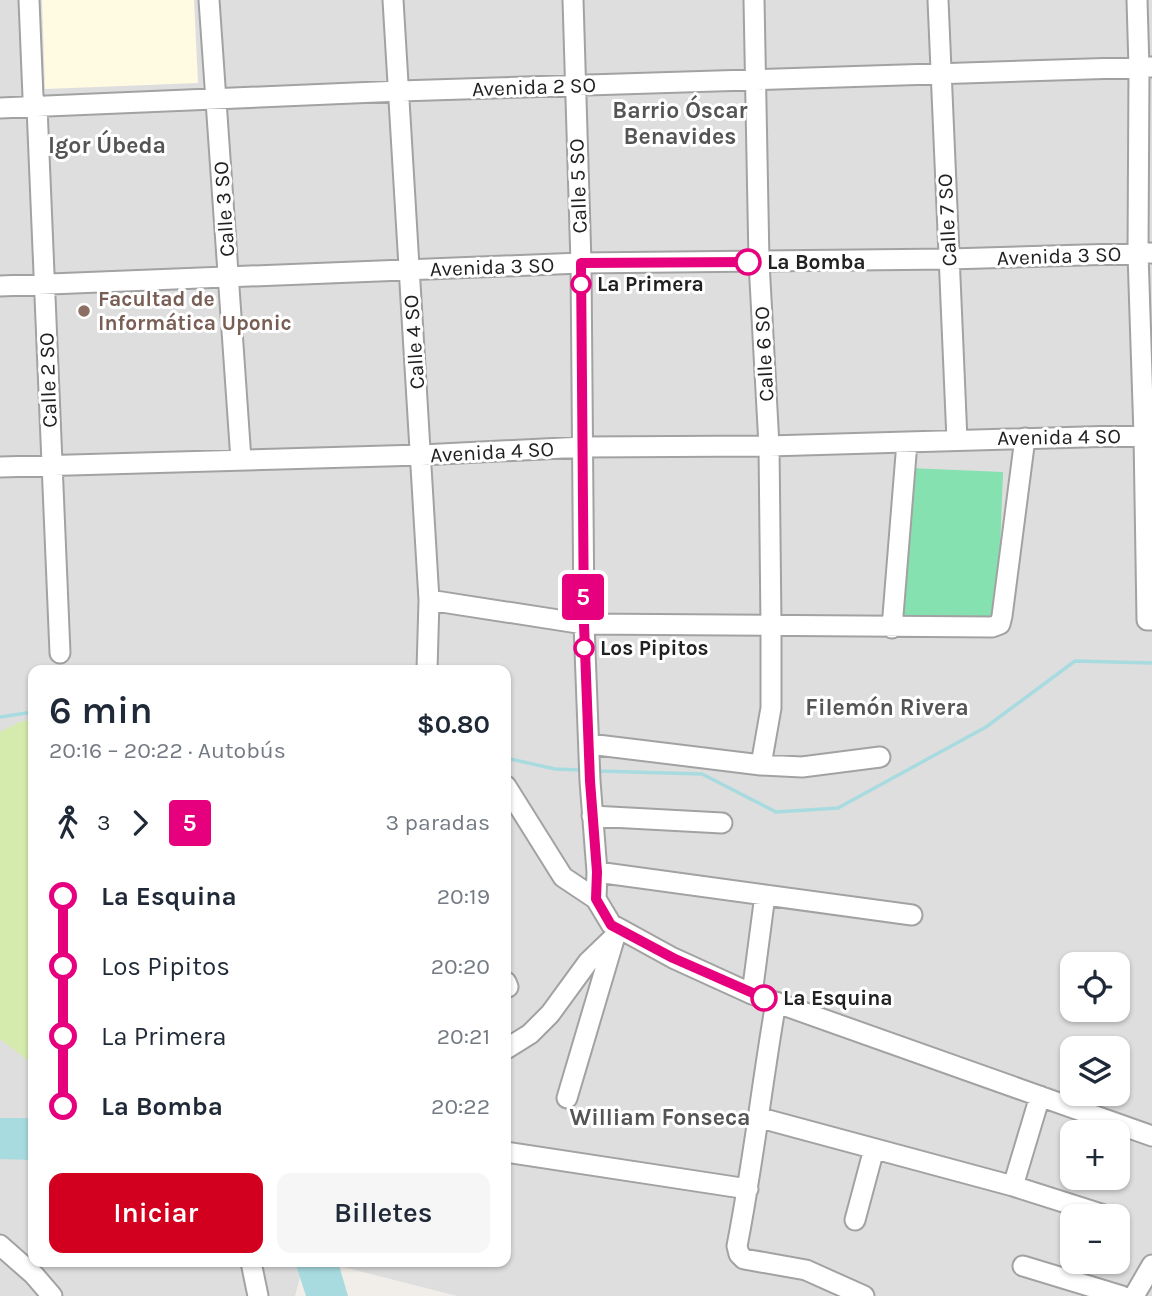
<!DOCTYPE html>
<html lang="es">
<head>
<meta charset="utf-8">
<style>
	body { margin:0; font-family:Karla,sans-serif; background:#f6f6f7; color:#1f2937; height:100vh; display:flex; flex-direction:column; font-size:26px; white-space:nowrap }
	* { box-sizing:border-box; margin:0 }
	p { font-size:23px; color:#747a83 }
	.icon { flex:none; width:38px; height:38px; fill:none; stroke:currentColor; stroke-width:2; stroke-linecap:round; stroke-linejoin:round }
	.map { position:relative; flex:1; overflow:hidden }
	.details { position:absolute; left:28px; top:665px; width:483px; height:602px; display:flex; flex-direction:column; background:#fff; border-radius:14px; box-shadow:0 2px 5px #0004 }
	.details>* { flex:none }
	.badge { padding:0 14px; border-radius:5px; font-size:24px; line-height:46px }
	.fabs { position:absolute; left:1060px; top:952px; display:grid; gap:14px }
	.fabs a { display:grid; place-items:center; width:70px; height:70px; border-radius:14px; background:#fff; box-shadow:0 2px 5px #0004; font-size:35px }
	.map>.badge { position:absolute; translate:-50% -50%; box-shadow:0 0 0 4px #fff }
	.legs { display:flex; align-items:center; gap:10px; height:77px; padding:0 21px; font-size:23px }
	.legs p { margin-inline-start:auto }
	.headline { display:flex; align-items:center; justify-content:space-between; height:119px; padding:0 21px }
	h1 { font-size:38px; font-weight:600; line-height:52px }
	.primary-button { display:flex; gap:14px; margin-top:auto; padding:14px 21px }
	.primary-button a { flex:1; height:80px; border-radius:14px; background:#d2001e; color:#fff; font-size:28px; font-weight:600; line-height:80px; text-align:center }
	.primary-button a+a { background:#f6f6f7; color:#1f2937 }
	ul { padding:0 21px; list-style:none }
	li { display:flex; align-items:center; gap:24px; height:70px; font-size:26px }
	li i { display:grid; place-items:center; width:10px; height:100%; margin:0 9px; background:currentColor }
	li i::after { content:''; width:18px; height:18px; margin:-9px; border:5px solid; border-radius:50%; background:#fff }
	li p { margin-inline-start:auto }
	li:first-child i { background:linear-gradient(#0000 50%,currentColor 0) }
	li:last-child i { background:linear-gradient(currentColor 50%,#0000 0) }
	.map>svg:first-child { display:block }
</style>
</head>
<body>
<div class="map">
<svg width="1152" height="1296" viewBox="0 0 1152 1296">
	<rect width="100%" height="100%" fill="#f1ede8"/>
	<!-- residential -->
	<path fill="#dfdede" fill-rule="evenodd" d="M 0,0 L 1152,0 L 1152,1296 L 457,1296 L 324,1262 L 506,1262 L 506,670 L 33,670 L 33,1262 L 304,1262 L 295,1296 L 0,1296 ZM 1073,964 L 1118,964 L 1118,1010 L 1073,1010 ZM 1073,1048 L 1118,1048 L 1118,1094 L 1073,1094 ZM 1073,1132 L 1118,1132 L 1118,1178 L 1073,1178 ZM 1073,1216 L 1118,1216 L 1118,1262 L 1073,1262 Z"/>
	<!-- education -->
	<path fill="#fffbe3" d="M 42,0 L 194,0 L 198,83 L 45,89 Z"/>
	<!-- grass -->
	<path fill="#d5ebae" d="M 22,721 L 33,721 L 33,1064 L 0,1039 L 0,732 Z"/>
	<!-- pitch -->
	<path fill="#85e1b0" d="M 909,468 L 1003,472 L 997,629 L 903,625 Z"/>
	<!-- water -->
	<path fill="#a8dbdf" d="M 0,1118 L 33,1118 L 33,1160 L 0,1159 Z
		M 295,1262 L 338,1262 L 348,1296 L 306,1296 Z"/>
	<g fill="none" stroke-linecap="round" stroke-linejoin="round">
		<!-- stream -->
		<path stroke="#a8dbdf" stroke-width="3.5" d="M 0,717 L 33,712
			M 506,758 L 555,769 L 582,770
			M 597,771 L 702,774 L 776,812 L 838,808 L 986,727 L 1075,661 L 1152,663"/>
		<defs>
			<path id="minor" d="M 29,0 L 33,97 L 37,107 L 60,653
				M 209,0 L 241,460
				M 393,0 L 429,600 L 427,670
				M 573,0 L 581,263 L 584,624 L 590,781 L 597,872 L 596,899
				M 754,0 L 759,262 L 769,446 L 771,625 L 771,708 L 761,765
				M 938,0 L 957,440
				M 1137,0 L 1139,68 L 1138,254 L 1144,435 L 1147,620 L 1152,620
				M 0,108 L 400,91 L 1152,67
				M 0,286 L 581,263 L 949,259 L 1152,253
				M 0,467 L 421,455 L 583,447 L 769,446 L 1152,435
				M 429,600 L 584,624 L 992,627 L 1000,624 L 1002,616 L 1025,438
				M 892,628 L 907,442
				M 589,744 L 761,765 L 802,767 L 880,757
				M 506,786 L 563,877 L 596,899 L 611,924 L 622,930 L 673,958 L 752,994 L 1152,1136
				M 592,816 L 722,823
				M 597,872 L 912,915
				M 506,982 L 508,987
				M 752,994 L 765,895
				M 776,1002 C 762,1083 753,1165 737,1246 L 739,1254 L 744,1259 L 806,1270 L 864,1296
				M 506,1049 L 530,1034 L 550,1014 L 588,962 L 616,935
				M 567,1098 L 615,936
				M 757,1117 L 1013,1186 L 1101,1214
				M 506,1152 L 748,1189
				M 1013,1186 L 1040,1096
				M 855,1220 L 874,1149
				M 0,1245 L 34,1275 L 52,1296
				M 251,1262 L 258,1296
				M 1023,1266 L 1122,1296
				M 1134,1296 L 1152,1265"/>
		</defs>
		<!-- minor casing -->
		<use href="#minor" stroke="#a2a2a2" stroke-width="23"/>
		<!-- minor -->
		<use href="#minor" stroke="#fff" stroke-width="19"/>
	</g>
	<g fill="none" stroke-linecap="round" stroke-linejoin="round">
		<defs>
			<path id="line-1" d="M 748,262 L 581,263 L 584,624 L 590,781 L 597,872 L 596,899 L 611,925 L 673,958 L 764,998"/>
		</defs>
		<!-- line-1 casing -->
		<use href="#line-1" stroke="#fff" stroke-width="16"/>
		<!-- line-1 -->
		<use href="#line-1" stroke="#e6007e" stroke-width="10"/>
	</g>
	<!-- markers -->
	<g fill="#fff" stroke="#e6007e" stroke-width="3.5">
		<circle cx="748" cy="262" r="12"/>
		<circle cx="581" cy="284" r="9"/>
		<circle cx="584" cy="648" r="9"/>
		<circle cx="764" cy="998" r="12"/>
	</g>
	<circle fill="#8d6e63" stroke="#fff" stroke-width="2.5" cx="84" cy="311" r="7"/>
	<g text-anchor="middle" stroke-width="6" stroke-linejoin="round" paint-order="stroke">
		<!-- street labels -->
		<g font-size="21" fill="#212121" stroke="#fff">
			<text transform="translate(534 87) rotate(-2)" y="7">Avenida 2 SO</text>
			<text transform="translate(578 186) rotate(-92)" y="7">Calle 5 SO</text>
			<text transform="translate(224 209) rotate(-94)" y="7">Calle 3 SO</text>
			<text transform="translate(947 220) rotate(-93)" y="7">Calle 7 SO</text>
			<text transform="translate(1059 256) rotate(-2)" y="7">Avenida 3 SO</text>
			<text transform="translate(492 267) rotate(-2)" y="7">Avenida 3 SO</text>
			<text transform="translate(414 342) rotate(-94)" y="7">Calle 4 SO</text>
			<text transform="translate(764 354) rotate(-93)" y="7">Calle 6 SO</text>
			<text transform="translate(48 380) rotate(-92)" y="7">Calle 2 SO</text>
			<text transform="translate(1059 437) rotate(-1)" y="7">Avenida 4 SO</text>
			<text transform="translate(492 452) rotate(-3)" y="7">Avenida 4 SO</text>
		</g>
		<!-- stop labels -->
		<g font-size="21" font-weight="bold" fill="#212121" stroke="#fff" text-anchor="start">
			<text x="767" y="269">La Bomba</text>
			<text x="597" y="291">La Primera</text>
			<text x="600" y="655">Los Pipitos</text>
			<text x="783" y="1005">La Esquina</text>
		</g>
		<!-- education labels -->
		<g font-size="21" font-weight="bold" fill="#785e54" stroke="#fff" text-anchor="start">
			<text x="98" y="306">Facultad de<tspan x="98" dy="24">Informática Uponic</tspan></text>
		</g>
		<!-- neighbourhood labels -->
		<g font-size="23" font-weight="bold" fill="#545454" stroke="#fff">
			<text x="680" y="118">Barrio Óscar<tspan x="680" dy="26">Benavides</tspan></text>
			<text x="107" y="153">Igor Úbeda</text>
			<text x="887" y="715">Filemón Rivera</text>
			<text x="660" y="1125">William Fonseca</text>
		</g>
	</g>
</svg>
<div class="fabs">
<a><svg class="icon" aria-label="locate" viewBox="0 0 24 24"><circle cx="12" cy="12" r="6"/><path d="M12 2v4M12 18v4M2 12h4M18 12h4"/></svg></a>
<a><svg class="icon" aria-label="layers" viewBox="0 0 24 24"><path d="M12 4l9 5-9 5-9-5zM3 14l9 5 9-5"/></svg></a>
<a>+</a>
<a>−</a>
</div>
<b class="badge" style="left:583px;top:597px;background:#e6007e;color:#fff">5</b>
<section class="details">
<div class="headline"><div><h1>6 min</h1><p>20:16 – 20:22 · Autobús</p></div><b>$0.80</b></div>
<div class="legs"><svg class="icon" aria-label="walk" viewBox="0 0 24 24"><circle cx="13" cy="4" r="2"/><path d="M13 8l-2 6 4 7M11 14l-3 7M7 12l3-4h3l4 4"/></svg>3<svg class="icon" aria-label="forward" viewBox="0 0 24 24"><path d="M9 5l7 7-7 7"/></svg><b class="badge" style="background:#e6007e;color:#fff">5</b><p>3 paradas</p></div>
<ul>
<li><i style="color:#e6007e"></i><b>La Esquina</b><p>20:19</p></li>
<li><i style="color:#e6007e"></i><span>Los Pipitos</span><p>20:20</p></li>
<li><i style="color:#e6007e"></i><span>La Primera</span><p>20:21</p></li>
<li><i style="color:#e6007e"></i><b>La Bomba</b><p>20:22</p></li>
</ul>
<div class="primary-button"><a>Iniciar</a><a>Billetes</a></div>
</section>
</div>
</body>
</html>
